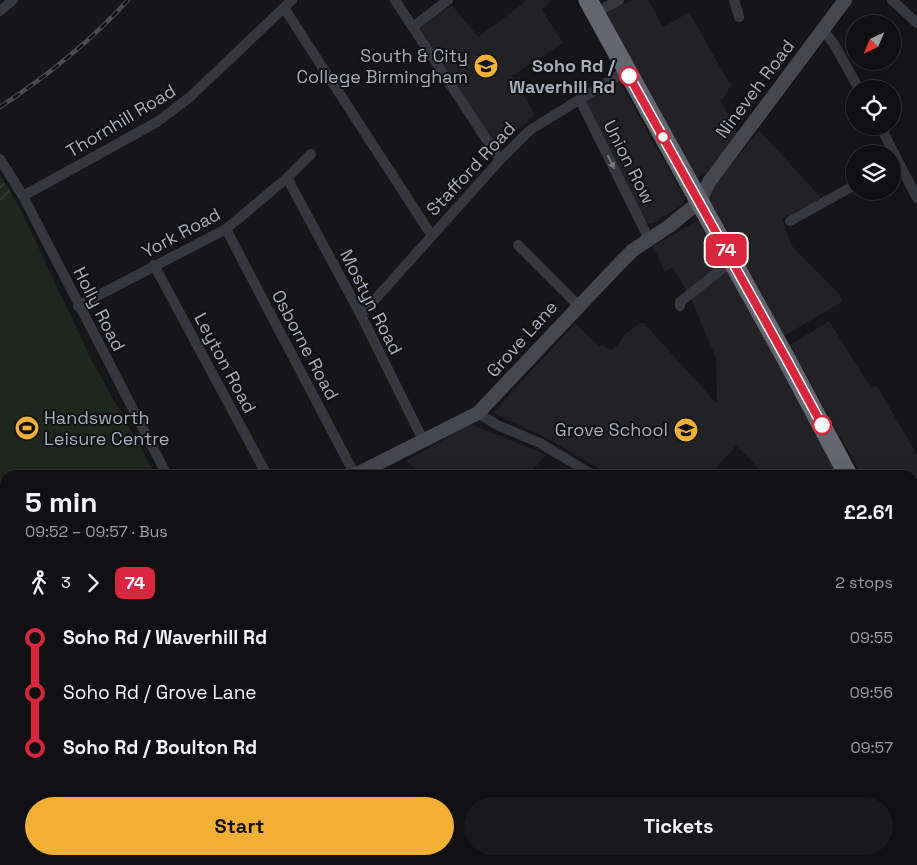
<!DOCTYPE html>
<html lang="en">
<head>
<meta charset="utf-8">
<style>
	body { margin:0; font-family:"Space Grotesk",sans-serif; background:#19191b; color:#f1f3f6; height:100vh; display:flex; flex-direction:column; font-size:19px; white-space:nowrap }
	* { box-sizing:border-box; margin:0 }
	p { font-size:16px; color:#9c9d9f }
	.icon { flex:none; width:28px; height:28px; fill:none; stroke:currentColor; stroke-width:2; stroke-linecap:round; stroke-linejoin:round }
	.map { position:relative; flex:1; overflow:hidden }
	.panel { position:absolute; left:0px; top:470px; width:918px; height:395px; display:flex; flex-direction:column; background:#101012; border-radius:15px 15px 0 0; box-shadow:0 5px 20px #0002,0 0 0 1px #303032 }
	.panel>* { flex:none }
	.badge { padding:0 10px; border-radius:8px; font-size:18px; line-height:32px }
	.needle { width:32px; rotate:224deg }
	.fabs { position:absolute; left:846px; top:15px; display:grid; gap:10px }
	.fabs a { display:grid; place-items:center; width:55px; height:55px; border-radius:50%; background:#101012; box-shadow:0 5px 20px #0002,0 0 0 1px #303032; font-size:25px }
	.map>.badge { position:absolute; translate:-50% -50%; box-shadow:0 0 0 2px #fff }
	.legs { display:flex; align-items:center; gap:8px; height:55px; padding:0 25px; font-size:16px }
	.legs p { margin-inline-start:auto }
	.summary { display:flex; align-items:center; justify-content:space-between; height:85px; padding:0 25px }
	h1 { font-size:28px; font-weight:600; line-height:38px }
	.button { display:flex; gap:10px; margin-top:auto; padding:10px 25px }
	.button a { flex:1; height:58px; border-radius:30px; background:#f2b134; color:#111; font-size:20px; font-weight:600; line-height:58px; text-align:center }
	.button a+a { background:#19191b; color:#f1f3f6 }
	ul { padding:0 25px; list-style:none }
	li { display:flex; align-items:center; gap:18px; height:55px; font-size:19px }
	li i { display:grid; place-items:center; width:8px; height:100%; margin:0 6px; background:currentColor }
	li i::after { content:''; width:12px; height:12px; margin:-6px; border:4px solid; border-radius:50%; background:#101012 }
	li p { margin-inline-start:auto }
	li:first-child i { background:linear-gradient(#0000 50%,currentColor 0) }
	li:last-child i { background:linear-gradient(currentColor 50%,#0000 0) }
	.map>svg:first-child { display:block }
</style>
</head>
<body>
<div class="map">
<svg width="917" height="865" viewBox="0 0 917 865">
	<defs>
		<pattern id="garden-furrows" width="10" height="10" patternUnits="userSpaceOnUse" patternTransform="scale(1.25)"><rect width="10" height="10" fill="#1e261f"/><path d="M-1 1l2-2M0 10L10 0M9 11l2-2" fill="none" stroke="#3c433d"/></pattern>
	</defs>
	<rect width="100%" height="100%" fill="#161618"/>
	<!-- built -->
	<path fill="#222225" d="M 524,0 L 552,0 L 542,10 L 563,43 L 512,76 L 535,114 L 507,140 L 500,144 L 493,141 L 420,28 L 452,5 L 478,37 L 525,2 Z
		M 634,0 L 648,0 L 663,27 L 689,12 L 727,79 L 732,84 L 721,101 L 738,134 L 705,174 L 699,177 L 693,175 L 604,17 L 605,11 Z
		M 619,81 L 685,198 L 684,204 L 653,223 L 644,223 L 583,101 Z
		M 759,130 L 821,198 L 782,219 L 791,245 L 839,294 L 842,302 L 784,336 L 707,197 L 707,194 Z
		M 697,221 L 701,222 L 840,475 L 763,475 L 750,459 L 736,446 L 710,475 L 615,475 L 598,468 L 545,437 L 493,413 L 575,323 L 599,346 L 603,345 L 610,350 L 617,346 L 624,335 L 640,323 L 644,323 L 717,404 L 716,358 L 691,299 L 673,267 L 665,272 L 653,246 Z
		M 829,321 L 871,388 L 877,386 L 917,455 L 917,496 L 913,499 L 912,475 L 861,475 L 790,345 Z
		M 471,424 L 546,455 L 528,475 L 422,475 L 406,461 Z
		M 917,548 L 917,578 L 913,570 L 912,551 Z"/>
	<!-- park -->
	<path fill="#1e261f" d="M 0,176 L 19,206 L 92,361 L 156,475 L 5,475 L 5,591 L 0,594 Z"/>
	<!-- garden -->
	<path fill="url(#garden-furrows)" d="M 0,176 L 12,194 L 0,202 Z"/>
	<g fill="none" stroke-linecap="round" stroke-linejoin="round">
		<!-- street -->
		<path stroke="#37383d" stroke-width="10" d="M 395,0 L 500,160
			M 734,0 L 739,17
			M 892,0 L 917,23
			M 284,8 L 432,236
			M 0,11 L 13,0
			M 595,13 L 619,0
			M 413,27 L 448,0
			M 823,30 L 834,44 L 859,89
			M 580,100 L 649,239
			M 880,126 L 917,198
			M 0,159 L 23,196 L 167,475
			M 287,178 L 361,315 L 424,442
			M 23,196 L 157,122 L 190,97 L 292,0
			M 790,221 L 855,185
			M 226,229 L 355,475
			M 518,245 L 579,306
			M 154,265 L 267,475
			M 78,306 L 226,229 L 287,178 L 311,154
			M 680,306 L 680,302 L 732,261
			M 361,315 L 500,160 L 530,130 L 626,71
			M 478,413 L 497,425 L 540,443 L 593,475
			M 912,502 L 917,498
			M 912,635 L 917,632
			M 912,745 L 917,740
			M 0,807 L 5,808
			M 336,860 L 343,865
			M 36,865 L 37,860
			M 156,865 L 167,860
			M 262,865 L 267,860
			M 484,865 L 488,860
			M 630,865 L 635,860
			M 798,865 L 803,860"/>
		<!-- secondary -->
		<path stroke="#45474d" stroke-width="14" d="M 355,475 L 478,413 L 620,263 L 633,250 L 668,227 L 699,202 L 709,182 L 845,0
			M 0,603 L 5,600"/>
		<!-- primary -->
		<path stroke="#53555c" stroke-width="16" d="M 912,530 L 917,528
			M 912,544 L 917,542"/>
		<!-- highway -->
		<path stroke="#63666e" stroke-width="19" d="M 588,0 L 788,362 L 848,475
			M 912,593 L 917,601"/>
		<defs>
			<path id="rail" d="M 0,107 C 47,76 90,42 128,0"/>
		</defs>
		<!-- rail casing -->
		<use href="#rail" stroke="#4a4c52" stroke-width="4.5"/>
		<!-- rail -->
		<use href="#rail" stroke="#111113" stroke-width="2.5" stroke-dasharray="8" stroke-linecap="butt"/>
	</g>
	<!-- one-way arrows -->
	<defs><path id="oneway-solid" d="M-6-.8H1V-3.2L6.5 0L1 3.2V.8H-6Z" transform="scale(1.25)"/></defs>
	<use fill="#757881" href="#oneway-solid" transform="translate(611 162) rotate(63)"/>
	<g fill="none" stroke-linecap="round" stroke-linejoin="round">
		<defs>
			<path id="line-1" d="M 629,76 L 788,362 L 822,425"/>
		</defs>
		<!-- line-1 casing -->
		<use href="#line-1" stroke="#fff" stroke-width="11"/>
		<!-- line-1 -->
		<use href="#line-1" stroke="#d7263d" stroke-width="8"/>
	</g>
	<!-- icons -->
	<defs>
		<symbol id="university-disc" viewBox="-11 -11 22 22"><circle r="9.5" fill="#f2b134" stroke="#111113"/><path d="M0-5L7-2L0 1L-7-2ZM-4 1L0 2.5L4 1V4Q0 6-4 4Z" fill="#111"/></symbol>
		<symbol id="stadium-disc" viewBox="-11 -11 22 22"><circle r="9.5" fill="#f2b134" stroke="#111113"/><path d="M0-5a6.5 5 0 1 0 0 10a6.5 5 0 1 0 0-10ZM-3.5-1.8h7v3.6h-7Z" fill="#111"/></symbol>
		<symbol id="school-disc" viewBox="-11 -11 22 22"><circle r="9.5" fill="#f2b134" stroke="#111113"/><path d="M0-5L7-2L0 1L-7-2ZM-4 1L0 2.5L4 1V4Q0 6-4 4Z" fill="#111"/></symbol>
	</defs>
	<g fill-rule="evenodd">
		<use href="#university-disc" x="472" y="52" width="28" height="28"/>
		<use href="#stadium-disc" x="13" y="414" width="28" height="28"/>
		<use href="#school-disc" x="672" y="416" width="28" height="28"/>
	</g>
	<!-- markers -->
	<g fill="#fff" stroke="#d7263d" stroke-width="2.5">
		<circle cx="629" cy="76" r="9"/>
		<circle cx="663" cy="137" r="6"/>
		<circle cx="822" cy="425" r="9"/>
	</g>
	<g text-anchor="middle" stroke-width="4" stroke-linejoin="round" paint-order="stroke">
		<!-- poi labels -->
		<g font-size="18" fill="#a8adb8" stroke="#111113" text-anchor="end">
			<text x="468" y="62">South &amp; City<tspan x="468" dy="21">College Birmingham</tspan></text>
			<text x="44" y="424" text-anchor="start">Handsworth<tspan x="44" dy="21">Leisure Centre</tspan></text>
			<text x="668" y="436">Grove School</text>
		</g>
		<!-- stop labels -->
		<g font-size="18" font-weight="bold" fill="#a8adb8" stroke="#111113" text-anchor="end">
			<text x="615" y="72">Soho Rd /<tspan x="615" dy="21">Waverhill Rd</tspan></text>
		</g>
		<!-- street labels -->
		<g font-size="18" fill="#a8adb8" stroke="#111113">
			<text transform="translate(755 89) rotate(-53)" y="6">Nineveh Road</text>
			<text transform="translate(121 121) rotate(-31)" y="6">Thornhill Road</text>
			<text transform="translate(629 162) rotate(63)" y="6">Union Row</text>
			<text transform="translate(471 169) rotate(-47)" y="6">Stafford Road</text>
			<text transform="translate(181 233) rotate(-28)" y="6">York Road</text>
			<text transform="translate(371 302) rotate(63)" y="6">Mostyn Road</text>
			<text transform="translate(99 309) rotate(63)" y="6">Holly Road</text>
			<text transform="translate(522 339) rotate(-48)" y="6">Grove Lane</text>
			<text transform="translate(305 345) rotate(62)" y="6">Osborne Road</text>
			<text transform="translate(225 363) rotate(62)" y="6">Leyton Road</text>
		</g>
	</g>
</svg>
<div class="fabs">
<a><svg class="needle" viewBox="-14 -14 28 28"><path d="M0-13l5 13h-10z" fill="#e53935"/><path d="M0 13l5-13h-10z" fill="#9c9d9f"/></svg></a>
<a><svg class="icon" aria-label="locate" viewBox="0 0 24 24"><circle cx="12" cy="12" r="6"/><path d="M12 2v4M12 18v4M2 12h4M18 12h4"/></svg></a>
<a><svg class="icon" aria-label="layers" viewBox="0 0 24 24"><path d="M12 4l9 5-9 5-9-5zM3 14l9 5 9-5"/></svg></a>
</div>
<b class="badge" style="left:726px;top:250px;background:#d7263d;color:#fff">74</b>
<section class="panel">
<div class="summary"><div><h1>5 min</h1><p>09:52 – 09:57 · Bus</p></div><b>£2.61</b></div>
<div class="legs"><svg class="icon" aria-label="walk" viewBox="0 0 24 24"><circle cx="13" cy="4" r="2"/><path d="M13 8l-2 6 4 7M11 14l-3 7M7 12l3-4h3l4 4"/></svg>3<svg class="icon" aria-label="forward" viewBox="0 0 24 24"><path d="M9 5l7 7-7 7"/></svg><b class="badge" style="background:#d7263d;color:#fff">74</b><p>2 stops</p></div>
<ul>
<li><i style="color:#d7263d"></i><b>Soho Rd / Waverhill Rd</b><p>09:55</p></li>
<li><i style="color:#d7263d"></i><span>Soho Rd / Grove Lane</span><p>09:56</p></li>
<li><i style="color:#d7263d"></i><b>Soho Rd / Boulton Rd</b><p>09:57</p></li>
</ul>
<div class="button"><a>Start</a><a>Tickets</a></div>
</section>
</div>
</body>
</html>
